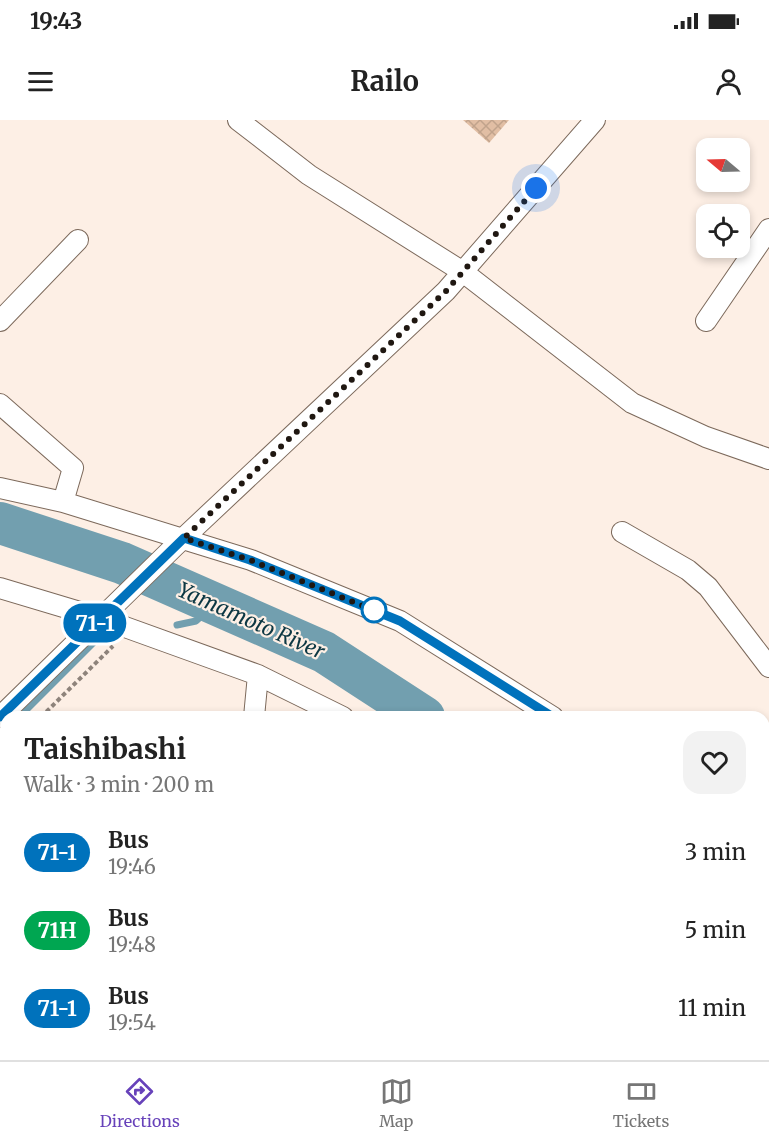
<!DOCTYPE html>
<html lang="en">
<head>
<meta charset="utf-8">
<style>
	body { margin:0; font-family:Merriweather,serif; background:#f2f2f2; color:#222; height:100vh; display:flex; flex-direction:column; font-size:22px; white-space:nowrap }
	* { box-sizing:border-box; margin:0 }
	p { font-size:20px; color:#767676 }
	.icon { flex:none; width:33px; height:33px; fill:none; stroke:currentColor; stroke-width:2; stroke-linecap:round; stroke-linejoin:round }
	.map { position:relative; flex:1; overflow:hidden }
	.side { position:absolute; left:0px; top:591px; width:770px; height:350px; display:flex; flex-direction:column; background:#fff; border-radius:18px 18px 0 0; box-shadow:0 3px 9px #0003 }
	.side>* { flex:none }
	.badge { padding:0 12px; border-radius:20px; font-size:21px; line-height:39px }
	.needle { width:39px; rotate:289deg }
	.tools { position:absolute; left:696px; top:18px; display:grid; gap:12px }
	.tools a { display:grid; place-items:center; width:54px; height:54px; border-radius:12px; background:#fff; box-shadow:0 3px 9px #0003; font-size:30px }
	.you { position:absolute; width:30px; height:30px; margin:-15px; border:4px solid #fff; border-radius:50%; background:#1a73e8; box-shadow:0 0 0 9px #1a73e833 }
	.map>.badge { position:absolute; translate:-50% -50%; box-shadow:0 0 0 3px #fff }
	.round { display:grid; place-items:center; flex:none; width:63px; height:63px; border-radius:18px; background:#f2f2f2 }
	.head { display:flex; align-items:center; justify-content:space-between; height:102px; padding:0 24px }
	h1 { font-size:28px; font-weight:700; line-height:45px }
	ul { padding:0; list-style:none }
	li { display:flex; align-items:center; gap:18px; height:78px; padding:0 24px }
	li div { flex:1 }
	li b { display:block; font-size:22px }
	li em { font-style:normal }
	li .badge { min-width:66px; font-weight:700; text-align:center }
	.status { display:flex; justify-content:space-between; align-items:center; height:42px; padding:0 30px; background:#fff; direction:ltr }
	.status svg { height:16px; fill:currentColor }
	header { display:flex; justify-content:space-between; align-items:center; height:78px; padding:0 24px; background:#fff; font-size:27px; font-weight:700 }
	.tab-bar { display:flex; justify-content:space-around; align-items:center; height:84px; border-top:2px solid #e0e0e0; background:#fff; font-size:16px; color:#767676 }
	.tab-bar a { display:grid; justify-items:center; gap:3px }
	.tab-bar .on { color:#6742ba }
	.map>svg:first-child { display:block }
</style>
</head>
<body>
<div class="status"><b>19:43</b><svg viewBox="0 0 49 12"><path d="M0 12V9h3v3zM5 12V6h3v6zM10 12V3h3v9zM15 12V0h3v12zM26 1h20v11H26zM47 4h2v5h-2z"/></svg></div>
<header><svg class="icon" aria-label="menu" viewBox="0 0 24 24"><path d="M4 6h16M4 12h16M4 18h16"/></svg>Railo<svg class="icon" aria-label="person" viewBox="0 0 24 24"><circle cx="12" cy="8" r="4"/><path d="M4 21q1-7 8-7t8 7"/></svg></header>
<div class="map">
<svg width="769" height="940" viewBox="0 0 769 940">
	<defs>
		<pattern id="building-cross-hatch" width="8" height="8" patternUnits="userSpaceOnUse" patternTransform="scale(1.5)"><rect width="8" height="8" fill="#e1bea4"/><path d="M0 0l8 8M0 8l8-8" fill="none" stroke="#c1a38c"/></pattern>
	</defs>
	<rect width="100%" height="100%" fill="#fdefe5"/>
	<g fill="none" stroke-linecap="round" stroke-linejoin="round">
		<!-- stream -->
		<path stroke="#729faf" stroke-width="7" d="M 177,505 L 196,501 L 215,484
			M 19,597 L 96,520
			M 0,616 L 6,610"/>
		<!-- river -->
		<path stroke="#729faf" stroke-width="42" d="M 0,403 L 122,443 L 324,532 L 424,597
			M 764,856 L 769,860"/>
	</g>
	<!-- building -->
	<path fill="url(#building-cross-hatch)" d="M 463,0 L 509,0 L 489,23 Z"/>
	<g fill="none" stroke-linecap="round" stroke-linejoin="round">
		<defs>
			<path id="street" d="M 238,0 L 309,55 L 463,152 L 632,283 L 706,317 L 769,339
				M 0,201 L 78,120
				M 706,201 L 769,109
				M 0,284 L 73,348 L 63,382
				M 0,368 L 63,382 L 251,440 L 400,501 L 553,597
				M 622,412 L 688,450 L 708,467 L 769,547
				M 0,468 L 100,498 L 258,555 L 343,597
				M 0,597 L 175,426 L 446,171 L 595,0
				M 254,597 L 258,555
				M 764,678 L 769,671
				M 764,755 L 769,759
				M 764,906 L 769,911
				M 460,934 L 478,940
				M 584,934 L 588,940
				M 88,940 L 89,934
				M 208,940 L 209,934
				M 390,940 L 391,934
				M 728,940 L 732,934"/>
		</defs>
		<!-- street casing -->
		<use href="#street" stroke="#7c695b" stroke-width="22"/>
		<!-- path -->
		<path stroke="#8e837b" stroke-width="4" stroke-dasharray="4.5 3" stroke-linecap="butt" d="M 41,597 L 113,526
			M 0,638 L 6,632"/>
		<!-- street -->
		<use href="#street" stroke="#fff" stroke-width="20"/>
	</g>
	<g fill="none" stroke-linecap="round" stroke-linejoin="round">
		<defs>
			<path id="line" d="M 0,597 L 184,418 L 250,440 L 400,501 L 553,597"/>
		</defs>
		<!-- line casing -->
		<use href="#line" stroke="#fff" stroke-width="14"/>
		<!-- line -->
		<use href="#line" stroke="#0072bc" stroke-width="9"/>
		<!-- walk -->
		<path stroke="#1f1711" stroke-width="6" stroke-dasharray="0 10.8" d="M 374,490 L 378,492 L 250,440 L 184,418 L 446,171 L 536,68"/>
	</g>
	<!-- markers -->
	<circle fill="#fff" stroke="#0072bc" stroke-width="3" cx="374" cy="490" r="12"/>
	<g text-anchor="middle" stroke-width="4.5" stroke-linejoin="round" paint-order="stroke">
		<!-- water labels -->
		<g font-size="21" font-style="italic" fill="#0c3743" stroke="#fdefe5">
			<text transform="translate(251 501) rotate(24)" y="7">Yamamoto River</text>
		</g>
	</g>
</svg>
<div class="tools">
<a><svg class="needle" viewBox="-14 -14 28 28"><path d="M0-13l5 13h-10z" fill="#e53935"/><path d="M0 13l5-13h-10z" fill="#767676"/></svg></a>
<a><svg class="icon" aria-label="locate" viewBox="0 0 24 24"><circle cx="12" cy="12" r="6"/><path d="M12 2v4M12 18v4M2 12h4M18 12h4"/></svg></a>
</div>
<div class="you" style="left:536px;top:68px"></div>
<b class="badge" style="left:95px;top:503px;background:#0072bc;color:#fff">71-1</b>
<section class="side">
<div class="head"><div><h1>Taishibashi</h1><p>Walk · 3 min · 200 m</p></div><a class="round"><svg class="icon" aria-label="heart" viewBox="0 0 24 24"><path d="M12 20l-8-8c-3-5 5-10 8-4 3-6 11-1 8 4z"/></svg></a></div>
<ul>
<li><span class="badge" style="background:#0072bc;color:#fff">71-1</span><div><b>Bus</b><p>19:46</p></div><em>3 min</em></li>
<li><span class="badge" style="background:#00a651;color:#fff">71H</span><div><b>Bus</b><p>19:48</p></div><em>5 min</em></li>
<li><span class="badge" style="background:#0072bc;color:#fff">71-1</span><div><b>Bus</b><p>19:54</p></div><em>11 min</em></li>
</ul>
</section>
</div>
<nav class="tab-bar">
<a class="on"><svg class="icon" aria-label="directions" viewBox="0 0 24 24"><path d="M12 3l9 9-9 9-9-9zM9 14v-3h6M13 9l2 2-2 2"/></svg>Directions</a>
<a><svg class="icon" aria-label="map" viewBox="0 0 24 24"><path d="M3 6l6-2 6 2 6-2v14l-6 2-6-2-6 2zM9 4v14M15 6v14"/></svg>Map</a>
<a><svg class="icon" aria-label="tickets" viewBox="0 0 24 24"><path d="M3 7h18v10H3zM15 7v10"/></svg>Tickets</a>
</nav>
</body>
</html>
